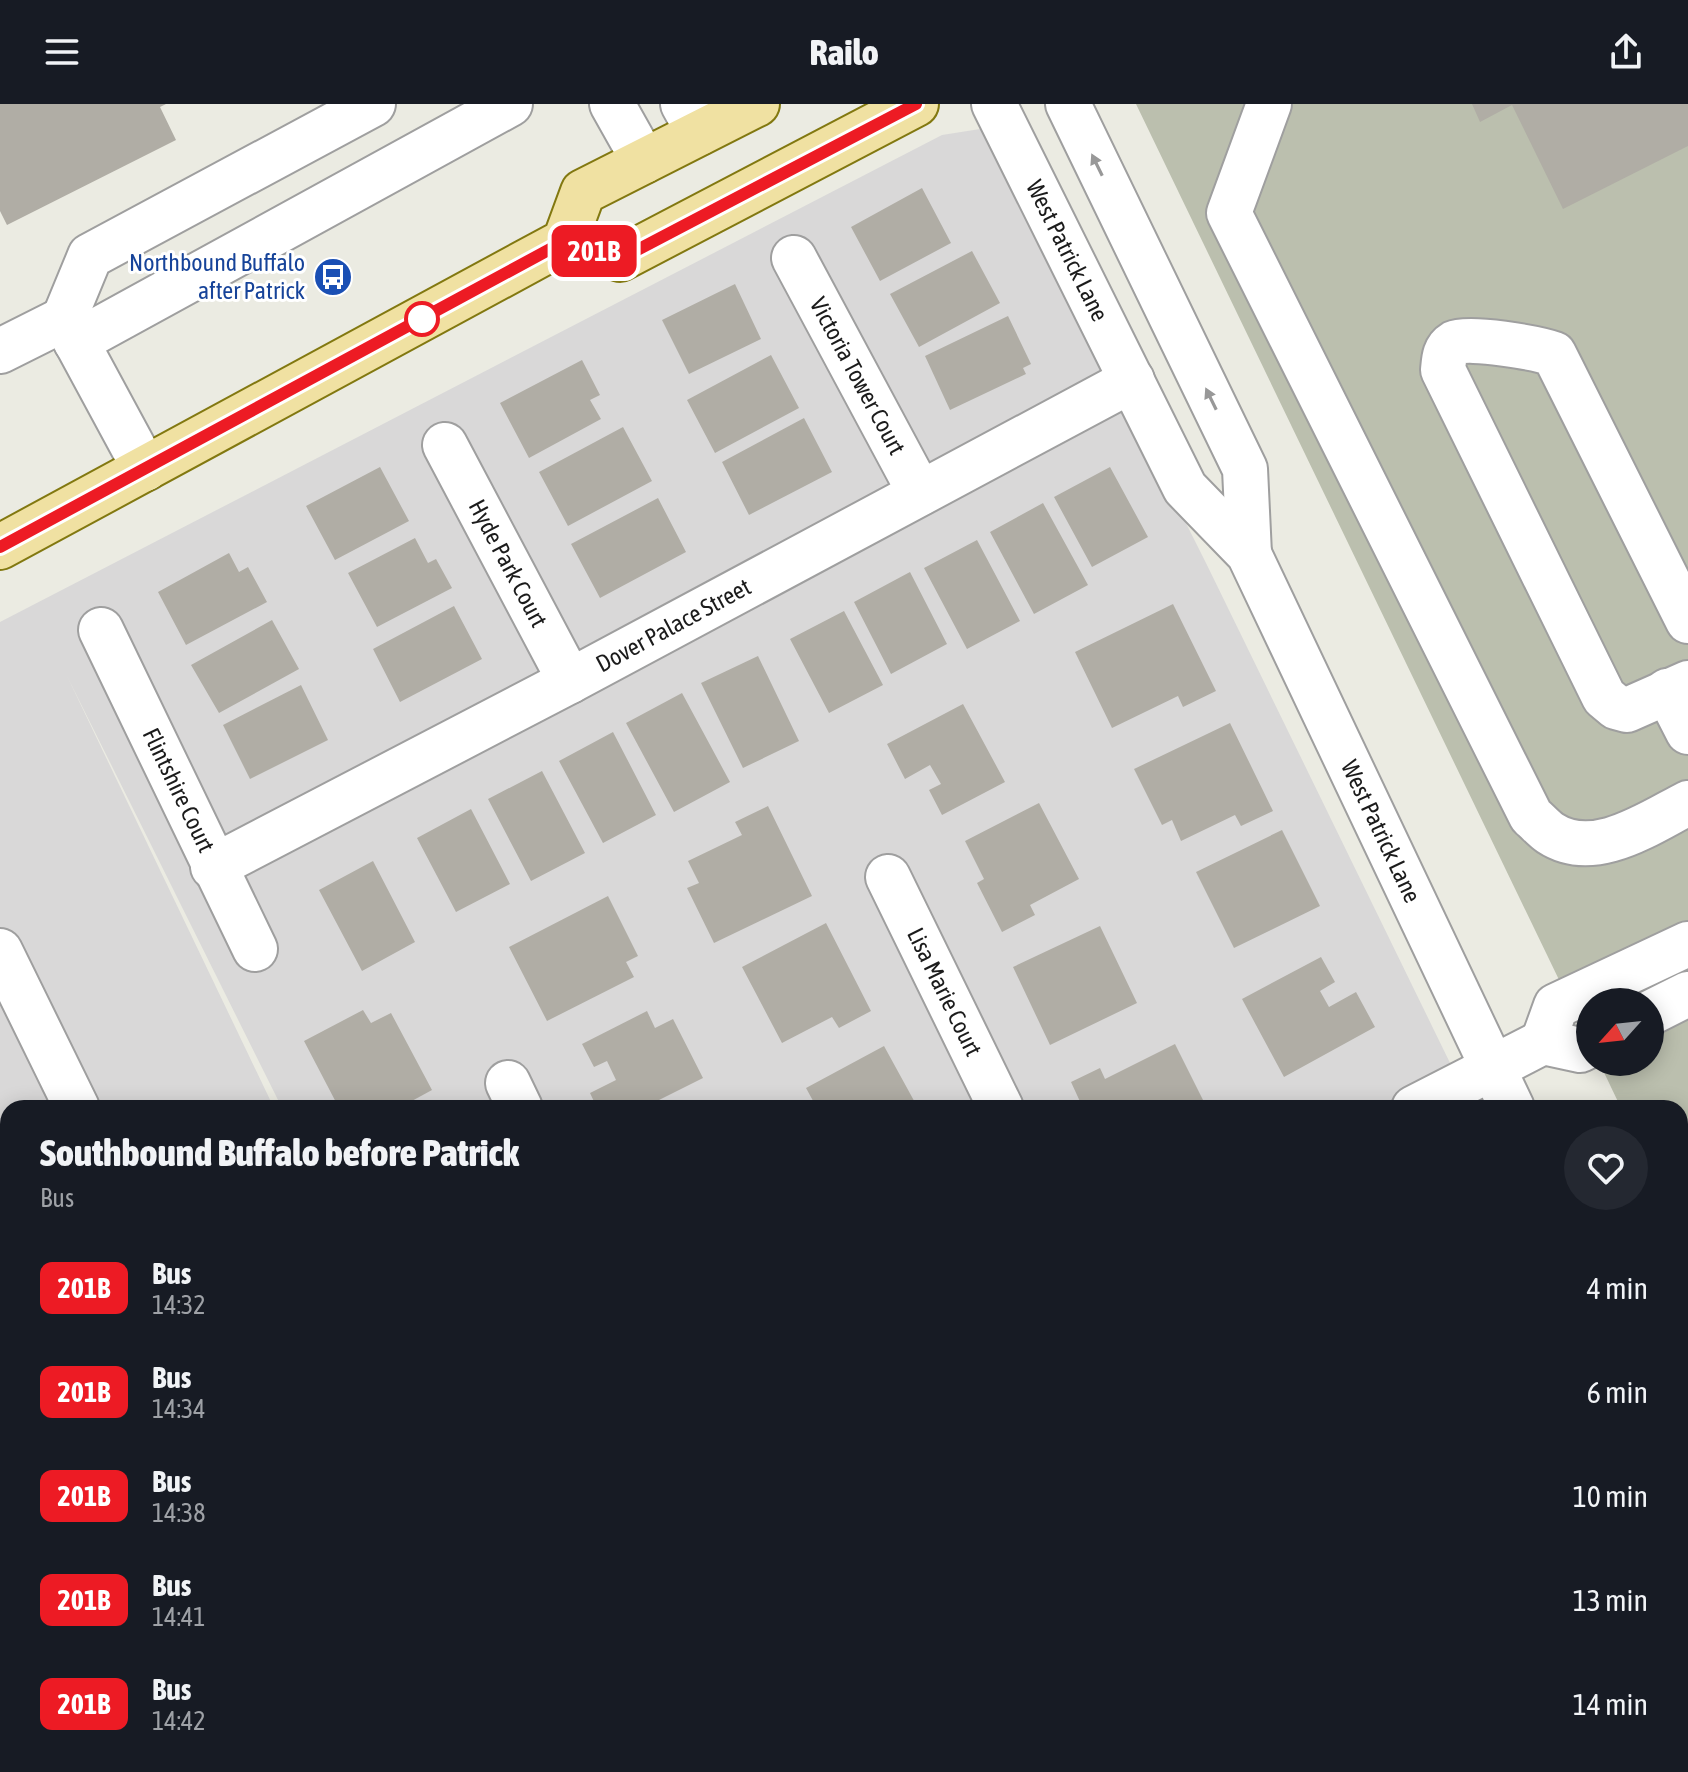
<!DOCTYPE html>
<html lang="en">
<head>
<meta charset="utf-8">
<style>
	body { margin:0; font-family:"Asap Condensed",sans-serif; background:#242831; color:#f1f3f6; height:100vh; display:flex; flex-direction:column; font-size:30px; white-space:nowrap }
	* { box-sizing:border-box; margin:0 }
	p { font-size:26px; color:#9ea1a6 }
	.icon { flex:none; width:44px; height:44px; fill:none; stroke:currentColor; stroke-width:2; stroke-linecap:round; stroke-linejoin:round }
	.map { position:relative; flex:1; overflow:hidden }
	.panel { position:absolute; left:0px; top:996px; width:1688px; height:672px; display:flex; flex-direction:column; background:#171b24; border-radius:24px 24px 0 0; box-shadow:0 4px 20px #0003 }
	.panel>* { flex:none }
	.badge { padding:0 16px; border-radius:12px; font-size:28px; line-height:52px }
	.needle { width:52px; rotate:243deg }
	.buttons { position:absolute; left:1576px; top:884px; display:grid; gap:16px }
	.buttons a { display:grid; place-items:center; width:88px; height:88px; border-radius:50%; background:#171b24; box-shadow:0 4px 20px #0003; font-size:40px }
	.map>.badge { position:absolute; translate:-50% -50%; box-shadow:0 0 0 4px #fff }
	.round { display:grid; place-items:center; flex:none; width:84px; height:84px; border-radius:42px; background:#242831 }
	.headline { display:flex; align-items:center; justify-content:space-between; height:136px; padding:0 40px }
	h1 { font-size:38px; font-weight:800; line-height:60px }
	ul { padding:0; list-style:none }
	li { display:flex; align-items:center; gap:24px; height:104px; padding:0 40px }
	li div { flex:1 }
	li b { display:block; font-size:30px }
	li em { font-style:normal }
	li .badge { min-width:88px; font-weight:700; text-align:center }
	header { display:flex; justify-content:space-between; align-items:center; height:104px; padding:0 40px; background:#171b24; font-size:36px; font-weight:800 }
	.map>svg:first-child { display:block }
</style>
</head>
<body>
<header><svg class="icon" aria-label="menu" viewBox="0 0 24 24"><path d="M4 6h16M4 12h16M4 18h16"/></svg>Railo<svg class="icon" aria-label="share" viewBox="0 0 24 24"><path d="M12 15V3M7 8l5-5 5 5M5 13v7h14v-7"/></svg></header>
<div class="map">
<svg width="1688" height="1668" viewBox="0 0 1688 1668">
	<rect width="100%" height="100%" fill="#ebebe2"/>
	<!-- residential -->
	<path fill="#d9d8d8" d="M 980,25 L 998,45 L 1206,459 L 1472,1004 L 282,1004 L 67,572 L 274,1004 L 8,1004 L 8,1660 L 111,1660 L 96,1668 L 0,1668 L 0,518 L 942,31 Z
		M 1680,1430 L 1688,1447 L 1688,1668 L 247,1668 L 262,1660 L 1680,1660 Z"/>
	<!-- construction -->
	<path fill="#bbbfae" d="M 1136,0 L 1688,0 L 1688,1143 L 1680,1127 L 1680,1004 L 1621,1004 L 1599,958 L 1650,958 L 1650,898 L 1590,898 L 1590,940 Z"/>
	<!-- building -->
	<path fill="#b0ada5" d="M 0,0 L 166,0 L 160,3 L 176,36 L 7,121 L 0,107 Z
		M 1472,0 L 1688,0 L 1688,42 L 1563,105 L 1512,1 L 1480,18 Z
		M 922,84 L 951,139 L 880,177 L 851,123 Z
		M 972,147 L 1000,199 L 919,243 L 890,190 Z
		M 735,180 L 761,235 L 689,270 L 662,216 Z
		M 1008,212 L 1031,260 L 1023,264 L 1026,270 L 950,306 L 925,252 Z
		M 771,251 L 799,304 L 715,349 L 687,296 Z
		M 582,256 L 600,291 L 590,296 L 601,315 L 529,354 L 500,299 Z
		M 804,314 L 832,368 L 749,411 L 722,358 Z
		M 623,323 L 652,377 L 568,422 L 539,368 Z
		M 380,363 L 409,417 L 335,456 L 306,402 Z
		M 1110,363 L 1148,433 L 1092,463 L 1054,393 Z
		M 658,394 L 686,448 L 600,494 L 571,440 Z
		M 1043,399 L 1088,481 L 1034,510 L 990,428 Z
		M 415,434 L 428,459 L 436,455 L 452,484 L 377,523 L 348,469 Z
		M 977,436 L 1020,517 L 967,545 L 924,464 Z
		M 229,449 L 239,468 L 248,463 L 267,498 L 186,541 L 158,488 Z
		M 910,468 L 947,540 L 891,570 L 854,498 Z
		M 1173,500 L 1216,587 L 1183,603 L 1178,592 L 1112,624 L 1075,548 Z
		M 454,502 L 482,555 L 400,598 L 373,545 Z
		M 844,507 L 883,581 L 829,609 L 790,535 Z
		M 272,516 L 299,565 L 219,609 L 191,561 Z
		M 758,552 L 799,637 L 743,664 L 701,579 Z
		M 301,581 L 328,636 L 250,675 L 223,621 Z
		M 682,589 L 730,678 L 674,708 L 626,619 Z
		M 963,600 L 1005,678 L 942,711 L 929,686 L 941,680 L 930,661 L 905,675 L 887,640 Z
		M 1230,619 L 1273,707 L 1241,722 L 1235,711 L 1181,737 L 1172,716 L 1162,721 L 1134,665 Z
		M 613,628 L 656,711 L 603,739 L 559,657 Z
		M 542,667 L 585,749 L 531,777 L 488,695 Z
		M 1039,699 L 1079,775 L 1030,801 L 1035,811 L 1002,828 L 977,779 L 984,775 L 965,737 Z
		M 768,702 L 812,792 L 714,839 L 687,784 L 699,779 L 688,757 L 742,731 L 735,718 Z
		M 471,705 L 510,780 L 456,808 L 417,734 Z
		M 1282,726 L 1320,802 L 1234,844 L 1196,768 Z
		M 373,757 L 415,838 L 362,867 L 319,786 Z
		M 608,792 L 638,852 L 626,858 L 634,873 L 547,917 L 509,843 Z
		M 826,819 L 871,907 L 839,924 L 832,913 L 782,939 L 742,863 Z
		M 1100,822 L 1137,899 L 1050,941 L 1013,863 Z
		M 1321,853 L 1335,878 L 1320,887 L 1329,903 L 1356,888 L 1375,923 L 1284,973 L 1242,895 Z
		M 363,906 L 371,919 L 391,909 L 432,986 L 399,1004 L 339,1004 L 304,937 Z
		M 647,907 L 655,924 L 673,915 L 703,974 L 643,1004 L 597,1004 L 590,989 L 616,976 L 607,957 L 594,963 L 582,940 Z
		M 1175,940 L 1207,1004 L 1083,1004 L 1071,978 L 1100,964 L 1105,975 Z
		M 884,942 L 918,1004 L 817,1004 L 806,984 Z"/>
	<g fill="none" stroke-linecap="round" stroke-linejoin="round">
		<defs>
			<g id="minor">
				<path d="M 612,0 L 644,57"/>
				<path d="M 683,0 L 699,29"/>
				<path id="s1" d="M 994,0 L 1185,384 L 1249,450 L 1512,1004"/>
				<path d="M 1068,0 L 1245,365 L 1249,450"/>
				<path d="M 1269,0 L 1229,109 L 1531,712 C 1538,718 1544,725 1550,729 C 1594,758 1649,719 1688,699"/>
				<path id="s2" d="M 794,154 L 920,389"/>
				<path d="M 64,215 L 90,152 L 373,0"/>
				<path d="M 76,238 L 510,0"/>
				<path d="M 0,247 L 64,215 L 145,365"/>
				<path id="s3" d="M 445,341 L 570,577"/>
				<path d="M 1688,517 L 1554,250 C 1537,244 1469,232 1454,239 C 1444,245 1444,256 1443,266 L 1604,593 L 1616,603 L 1627,606 L 1688,579"/>
				<path id="s4" d="M 101,526 L 255,845"/>
				<path d="M 1667,587 L 1688,628"/>
				<path id="s5" d="M 213,763 L 570,577 L 1132,276"/>
				<path id="s6" d="M 888,773 L 1001,1004"/>
				<path d="M 0,847 L 77,1004"/>
				<path d="M 1650,909 L 1688,890"/>
				<path d="M 1543,938 L 1556,902 L 1688,840"/>
				<path d="M 508,979 L 520,1004"/>
				<path d="M 1414,1004 L 1543,938 L 1580,946 L 1590,941"/>
				<path d="M 0,1332 L 8,1328"/>
				<path d="M 1680,1344 L 1688,1360"/>
				<path d="M 352,1660 L 356,1668"/>
				<path d="M 854,1660 L 858,1668"/>
				<path d="M 147,1668 L 162,1660"/>
			</g>
			<path id="major" d="M 565,137 L 620,155 L 916,0
				M 0,443 L 565,137 L 583,88 L 757,0"/>
		</defs>
		<!-- minor casing -->
		<use href="#minor" stroke="#9f9f9f" stroke-width="48"/>
		<!-- major casing -->
		<use href="#major" stroke="#827810" stroke-width="48"/>
		<!-- minor -->
		<use href="#minor" stroke="#fff" stroke-width="44"/>
		<!-- major -->
		<use href="#major" stroke="#f0e1a2" stroke-width="44"/>
	</g>
	<!-- one-way arrows -->
	<defs><path id="oneway-solid" d="M-6-.8H1V-3.2L6.5 0L1 3.2V.8H-6Z" transform="scale(2)"/></defs>
	<g fill="#989898">
		<use href="#oneway-solid" transform="translate(1097 61) rotate(-116)"/>
		<use href="#oneway-solid" transform="translate(1211 295) rotate(-116)"/>
	</g>
	<g fill="none" stroke-linecap="round" stroke-linejoin="round">
		<defs>
			<path id="line" d="M 0,443 L 565,137 L 620,155 L 916,0"/>
		</defs>
		<!-- line casing -->
		<use href="#line" stroke="#fff" stroke-width="18"/>
		<!-- line -->
		<use href="#line" stroke="#ed1b24" stroke-width="12"/>
	</g>
	<!-- icons -->
	<defs>
		<symbol id="bus-disc" viewBox="-11 -11 22 22"><circle r="9.5" fill="#1a4fb4" stroke="#fff"/><path d="M-5-6H5V4H4V6H2V4H-2V6H-4V4H-5ZM-3.5-4V0h7V-4ZM-3.5 1.2v1.5H-2V1.2ZM2 1.2v1.5H3.5V1.2Z" fill="#fff"/></symbol>
	</defs>
	<g fill-rule="evenodd">
		<use href="#bus-disc" x="311" y="151" width="44" height="44"/>
	</g>
	<!-- markers -->
	<circle fill="#fff" stroke="#ed1b24" stroke-width="4" cx="422" cy="215" r="16"/>
	<g text-anchor="middle" stroke-width="6" stroke-linejoin="round" paint-order="stroke">
		<!-- street labels -->
		<g font-size="24" fill="#1b1b1b" stroke="#fff">
			<text dy="8" stroke="none"><textPath href="#s1" startOffset="164">West Patrick Lane</textPath></text>
			<text dy="8" stroke="none"><textPath href="#s2" startOffset="134">Victoria Tower Court</textPath></text>
			<text dy="8" stroke="none"><textPath href="#s3" startOffset="134">Hyde Park Court</textPath></text>
			<text dy="8" stroke="none"><textPath href="#s5" startOffset="520">Dover Palace Street</textPath></text>
			<text dy="8" stroke="none"><textPath href="#s4" startOffset="178">Flintshire Court</textPath></text>
			<text dy="8" stroke="none"><textPath href="#s1" startOffset="828">West Patrick Lane</textPath></text>
			<text dy="8" stroke="none"><textPath href="#s6" startOffset="128">Lisa Marie Court</textPath></text>
		</g>
		<!-- transit labels -->
		<g font-size="24" fill="#164399" stroke="#fff" text-anchor="end">
			<text x="305" y="167">Northbound Buffalo<tspan x="305" dy="28">after Patrick</tspan></text>
		</g>
	</g>
</svg>
<div class="buttons">
<a><svg class="needle" viewBox="-14 -14 28 28"><path d="M0-13l5 13h-10z" fill="#e53935"/><path d="M0 13l5-13h-10z" fill="#9ea1a6"/></svg></a>
</div>
<b class="badge" style="left:594px;top:147px;background:#ed1b24;color:#fff">201B</b>
<section class="panel">
<div class="headline"><div><h1>Southbound Buffalo before Patrick</h1><p>Bus</p></div><a class="round"><svg class="icon" aria-label="heart" viewBox="0 0 24 24"><path d="M12 20l-8-8c-3-5 5-10 8-4 3-6 11-1 8 4z"/></svg></a></div>
<ul>
<li><span class="badge" style="background:#ed1b24;color:#fff">201B</span><div><b>Bus</b><p>14:32</p></div><em>4 min</em></li>
<li><span class="badge" style="background:#ed1b24;color:#fff">201B</span><div><b>Bus</b><p>14:34</p></div><em>6 min</em></li>
<li><span class="badge" style="background:#ed1b24;color:#fff">201B</span><div><b>Bus</b><p>14:38</p></div><em>10 min</em></li>
<li><span class="badge" style="background:#ed1b24;color:#fff">201B</span><div><b>Bus</b><p>14:41</p></div><em>13 min</em></li>
<li><span class="badge" style="background:#ed1b24;color:#fff">201B</span><div><b>Bus</b><p>14:42</p></div><em>14 min</em></li>
</ul>
</section>
</div>
</body>
</html>
